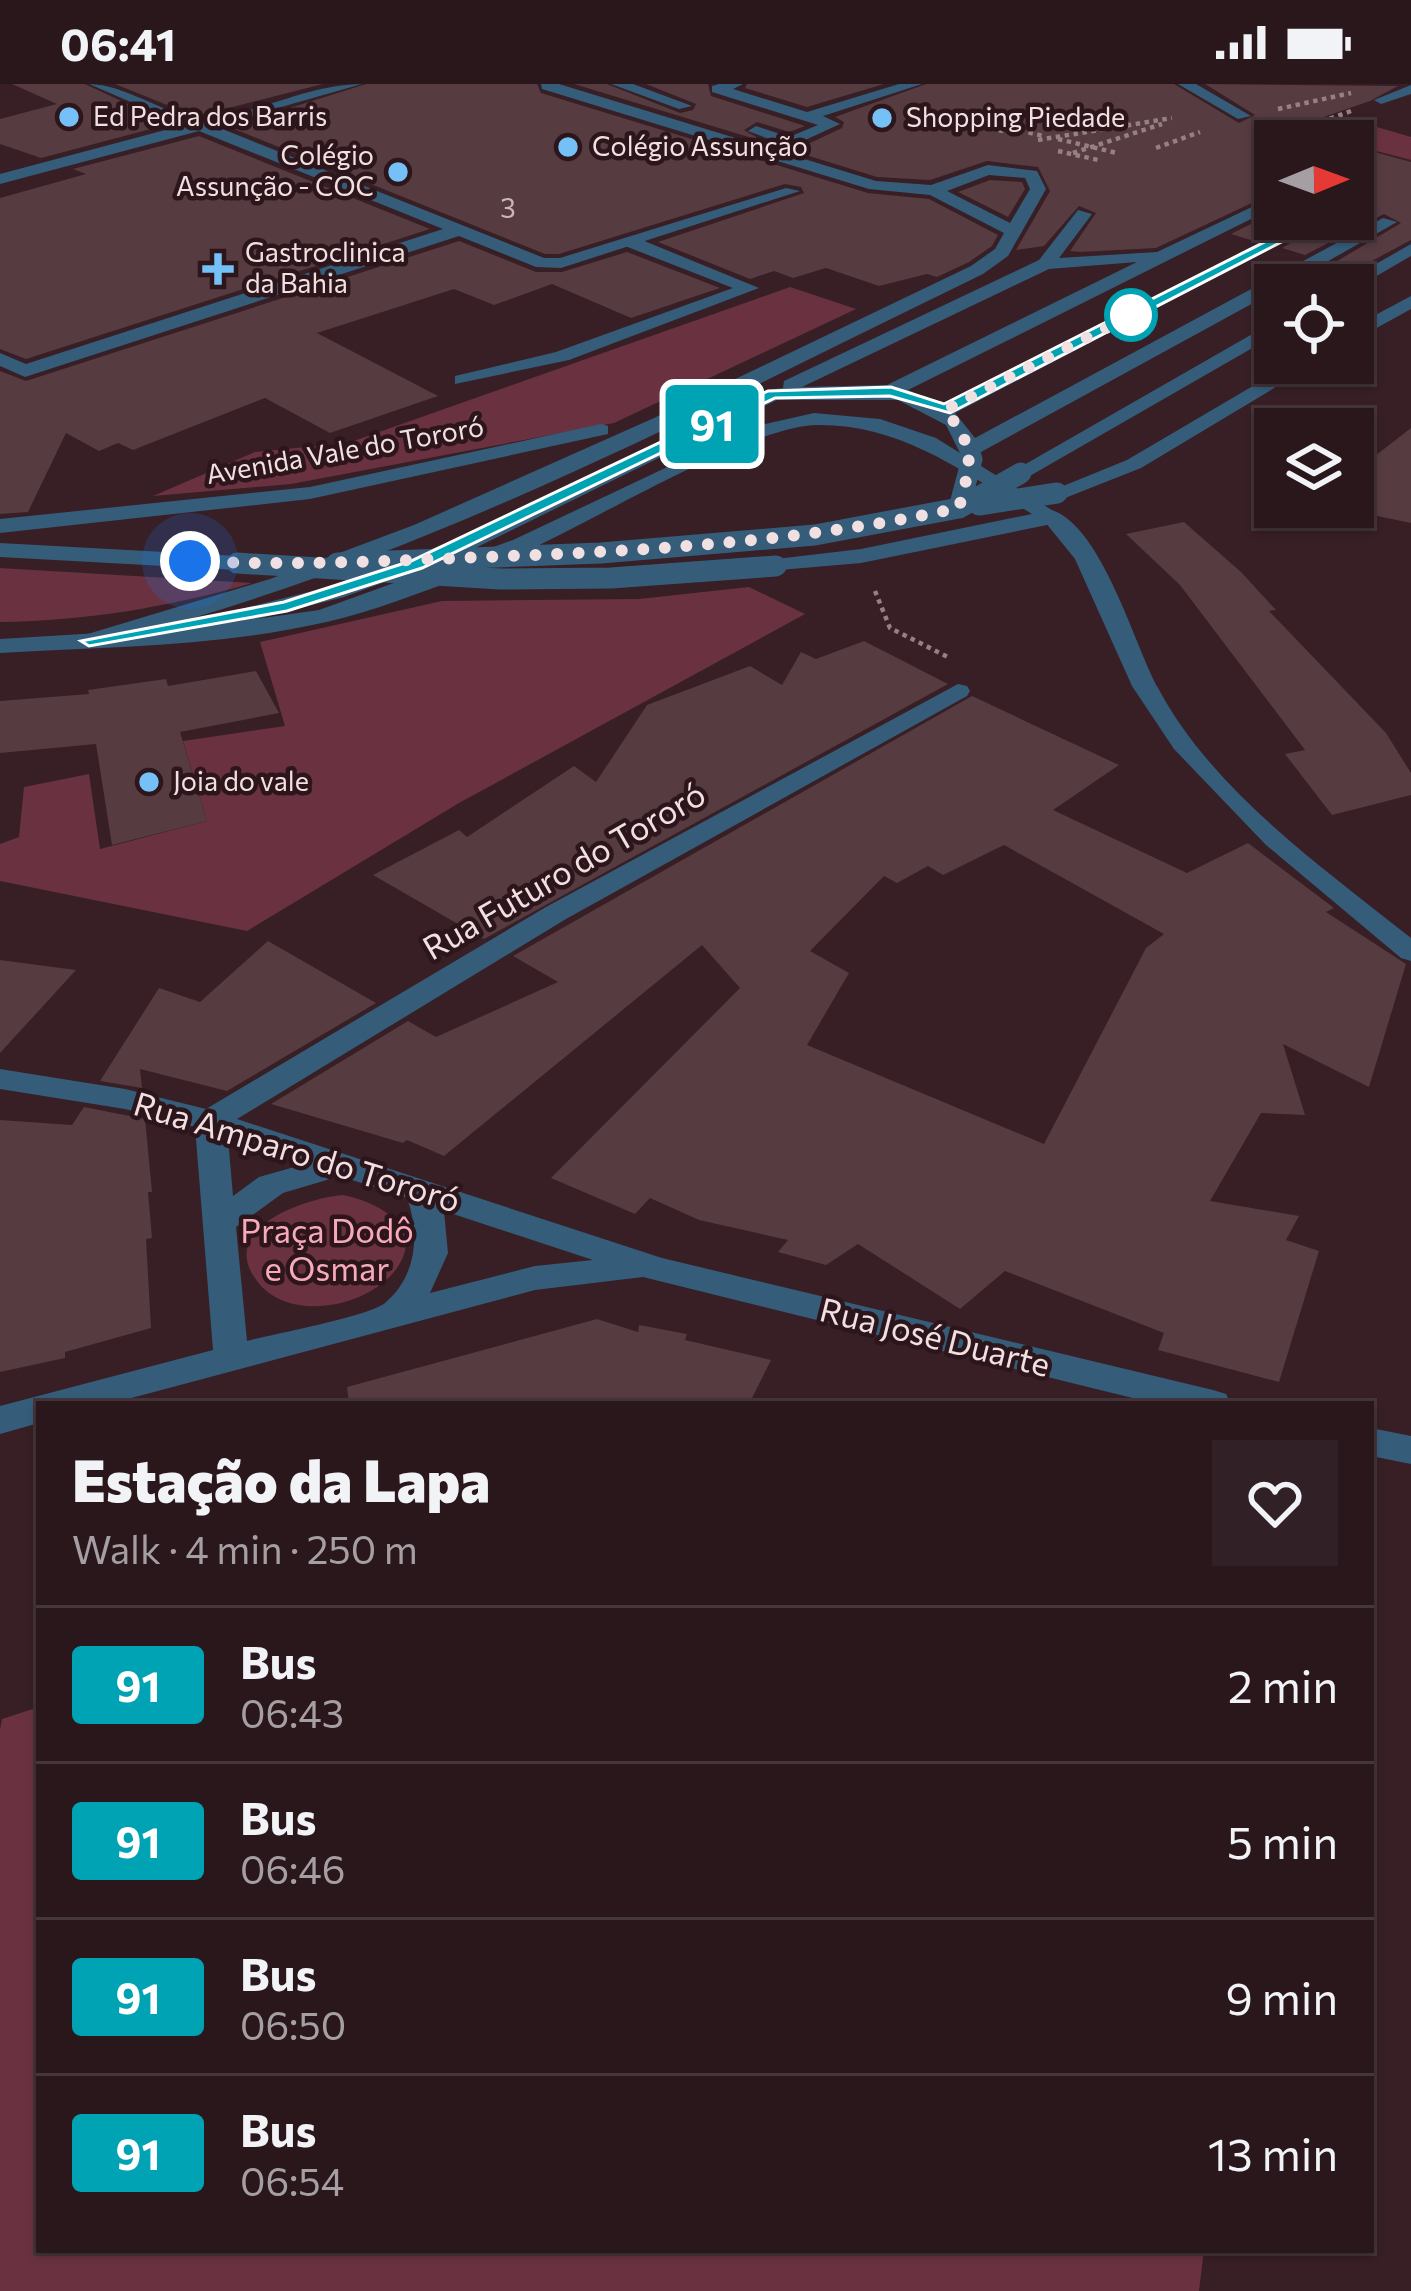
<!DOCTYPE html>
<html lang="en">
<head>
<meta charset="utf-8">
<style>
	body { margin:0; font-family:Commissioner,sans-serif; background:#312025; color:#f1f3f6; height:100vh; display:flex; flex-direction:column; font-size:45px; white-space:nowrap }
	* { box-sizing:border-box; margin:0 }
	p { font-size:39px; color:#a59fa3 }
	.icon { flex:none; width:66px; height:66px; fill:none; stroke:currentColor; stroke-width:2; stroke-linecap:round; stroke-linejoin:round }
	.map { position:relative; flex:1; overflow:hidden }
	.side { position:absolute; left:36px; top:1317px; width:1338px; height:852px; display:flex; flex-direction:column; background:#29171c; border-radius:0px; box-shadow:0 3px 9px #0004,0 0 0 3px #45363b }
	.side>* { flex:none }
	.badge { padding:0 24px; border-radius:9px; font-size:42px; line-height:78px }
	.needle { width:78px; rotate:89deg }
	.buttons { position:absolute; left:1254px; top:36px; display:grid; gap:24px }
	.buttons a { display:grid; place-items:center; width:120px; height:120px; border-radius:0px; background:#29171c; box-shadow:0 3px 9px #0004,0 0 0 3px #45363b; font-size:60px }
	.you { position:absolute; width:60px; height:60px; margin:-30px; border:9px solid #fff; border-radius:50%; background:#1a73e8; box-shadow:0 0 0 18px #1a73e833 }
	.map>.badge { position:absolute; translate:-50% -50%; box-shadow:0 0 0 6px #fff }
	.round { display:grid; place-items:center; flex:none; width:126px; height:126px; border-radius:0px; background:#312025 }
	.overview { display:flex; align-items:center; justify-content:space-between; height:204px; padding:0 36px }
	h1 { font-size:57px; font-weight:800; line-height:90px }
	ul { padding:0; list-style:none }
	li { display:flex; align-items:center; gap:36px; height:156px; padding:0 36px; border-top:3px solid #45363b }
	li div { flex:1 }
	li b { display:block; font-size:45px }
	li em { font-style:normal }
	li .badge { min-width:132px; font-weight:700; text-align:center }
	.status { display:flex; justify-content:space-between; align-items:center; height:84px; padding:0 60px; background:#29171c; direction:ltr }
	.status svg { height:33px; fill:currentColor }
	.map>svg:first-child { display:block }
</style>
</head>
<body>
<div class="status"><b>06:41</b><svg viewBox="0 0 49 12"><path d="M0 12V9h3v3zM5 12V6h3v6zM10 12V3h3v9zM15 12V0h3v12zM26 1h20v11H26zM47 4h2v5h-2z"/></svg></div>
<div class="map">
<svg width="1411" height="2207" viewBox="0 0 1411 2207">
	<rect width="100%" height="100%" fill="#371f25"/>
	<!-- green -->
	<path fill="#6a3240" d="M 1353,36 L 1411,53 L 1411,76 L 1315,51 Z
		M 790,203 L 856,225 L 614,339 L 291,400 L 153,412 L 255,368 L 348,359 Z
		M 0,484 L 252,499 C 170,523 86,537 0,538 Z
		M 749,503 L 805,530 L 459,719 L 247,847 L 0,797 L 0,760 L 19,753 L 24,703 L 89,690 L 100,765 L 207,737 L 183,657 L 285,642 L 260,558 L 442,517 L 639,515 Z
		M 343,1111 C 377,1118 426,1142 397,1184 C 370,1223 289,1240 257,1197 C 216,1144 306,1114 343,1111 Z
		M 39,1623 L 39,2166 L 1204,2166 L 1199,2207 L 0,2207 L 0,1646 L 2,1635 Z"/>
	<!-- building -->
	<path fill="#563b41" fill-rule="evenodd" d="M 12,0 L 85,0 L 170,40 L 41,74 L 0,60 L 0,35 L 57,20 Z
		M 115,0 L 323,0 L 205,30 L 182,27 Z
		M 366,0 L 537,0 L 541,9 L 868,109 L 929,115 L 998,151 L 992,162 L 969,178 L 937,193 L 927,190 L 879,202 L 826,184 L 793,194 L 774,187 L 750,195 L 658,158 L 804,109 L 801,103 L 785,100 L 559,170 L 545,170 L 229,43 Z
		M 574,0 L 607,0 L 680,29 L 693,26 L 696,20 L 646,0 L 708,0 L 711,12 L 805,42 L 789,48 L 757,38 L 744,46 L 765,58 Z
		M 747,0 L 884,0 L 807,23 L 745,4 Z
		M 926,0 L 1174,0 L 1239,39 L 1255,31 L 1205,0 L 1398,2 L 1370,17 L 1289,45 L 1333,57 L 1275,57 L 1275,108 L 1156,164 L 1080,168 L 1070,167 L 1096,129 L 1079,122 L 1044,162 L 1016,166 L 1050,107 L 1038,83 L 987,77 L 930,96 L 877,93 L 793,67 L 842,44 L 844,38 L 835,33 Z
		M 199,52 L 430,145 L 26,275 L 0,265 L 0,114 L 86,90 L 73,85 Z
		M 1353,62 L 1411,78 L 1411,156 L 1357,185 L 1334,179 L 1401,139 L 1384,130 L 1305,171 L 1282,164 L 1332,135 L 1353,135 Z
		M 990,96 L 1022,98 L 1025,105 L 1008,133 L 958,108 Z
		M 1275,128 L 1275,135 L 1297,135 L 1254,157 L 1231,150 Z
		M 459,157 L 536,188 L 562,188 L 627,168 L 720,204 L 631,234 L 552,200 L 494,221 L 454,205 L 317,249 L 438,312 L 330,349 L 265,314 L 133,366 L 118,359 L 99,367 L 66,349 L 28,428 L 0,430 L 0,287 L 26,297 Z
		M 1411,344 L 1411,439 L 1353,427 L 1353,389 Z
		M 1184,438 L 1241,488 L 1276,526 L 1269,527 L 1386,649 L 1411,689 L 1411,711 L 1332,731 L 1285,670 L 1305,666 L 1180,501 L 1126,450 Z
		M 864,557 L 948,600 L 484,855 L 373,791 L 459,746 L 467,753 L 574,682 L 596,698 L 647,621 L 750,582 L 782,601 L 801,568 L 816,575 Z
		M 256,587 L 279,629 L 180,648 L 207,737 L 112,761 L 96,660 L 0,669 L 0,617 L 89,610 L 88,606 L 166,595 L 168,602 Z
		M 972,612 L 1119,681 L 1053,726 L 1187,789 L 1248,759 L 1334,824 L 1326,828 L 1406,880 L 1369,1003 L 1283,960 L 1305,1031 L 1261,1029 L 1210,1117 L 1299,1132 L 1286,1156 L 1319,1167 L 1279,1298 L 1158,1266 L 1164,1249 L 1005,1187 L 960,1225 L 858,1160 L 826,1181 L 778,1168 L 788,1156 L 699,1136 L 650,1114 L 635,1130 L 551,1094 L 740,904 L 702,861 L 444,1072 L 407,1056 L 403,1059 L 271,1020 L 408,937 L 436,953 L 558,898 L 513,872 ZM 1004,761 L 1164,850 L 1146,864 L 1044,1060 L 807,961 L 849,889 L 810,867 L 884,792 L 897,799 L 928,782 L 943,791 Z
		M 268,857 L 376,919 L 227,1007 L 140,985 L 142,1004 L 100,997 L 159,904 L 200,918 Z
		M 0,876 L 76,886 L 0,969 Z
		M 84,1023 L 145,1035 L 152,1108 L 148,1108 L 152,1154 L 146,1155 L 151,1244 L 65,1268 L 65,1274 L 0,1288 L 0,1036 L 72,1041 Z
		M 597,1235 L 638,1248 L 639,1241 L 687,1250 L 685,1256 L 771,1276 L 749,1320 L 349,1320 L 347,1303 Z"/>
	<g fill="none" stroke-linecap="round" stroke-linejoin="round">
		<!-- path -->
		<path stroke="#958185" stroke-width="4.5" stroke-dasharray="4.5 4.5" stroke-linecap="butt" d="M 1278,25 L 1351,9
			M 990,44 L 1012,49
			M 1011,44 L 1043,52
			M 1296,47 L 1351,27
			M 1058,55 L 1117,69
			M 1038,56 L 1172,34
			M 1156,64 L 1200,48
			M 1058,67 L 1098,76
			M 1073,69 L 1162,40
			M 875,507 L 890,544 L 948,573"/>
		<!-- service -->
		<path fill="#355d7a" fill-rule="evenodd" d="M 541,0 L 559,0 L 876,97 L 931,101 L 988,81 L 1037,87 L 1046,105 L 1008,172 L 983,190 C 723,316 465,454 186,536 C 160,544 105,568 81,562 L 81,552 L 270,495 L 414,441 L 654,334 L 971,182 L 995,165 L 1004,149 L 930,111 L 869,105 L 542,5 ZM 989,91 L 1025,94 L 1030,105 L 1010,139 L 947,107 Z
			M 611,0 L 633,0 L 692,22 L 679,25 Z
			M 719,0 L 743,0 L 733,5 L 807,28 L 899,0 L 922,0 L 823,32 L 840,40 L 790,63 L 748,47 L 756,42 L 789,53 L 818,41 L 712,8 L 712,2 Z
			M 1275,112 L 1275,123 L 908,306 L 942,320 L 1307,135 L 1328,135 L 955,329 L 975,354 L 1383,134 L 1397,138 L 1286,201 L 1275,201 L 1275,207 L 981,368 L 979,379 L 965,379 L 946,341 L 898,316 L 777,316 L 469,467 L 344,513 L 245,538 L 233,531 L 237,526 L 328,503 L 453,457 L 766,306 L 783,304 L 784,297 L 1039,176 L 1078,126 L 1092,130 L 1059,174 L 1157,168 ZM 1137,178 L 887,301 L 802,303 L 1049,185 Z
			M 625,154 L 637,154 L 759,204 L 569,276 L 455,300 L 455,292 L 556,268 L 733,204 L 625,162 Z
			M 1411,160 L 1411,172 L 1354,205 L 1339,201 Z
			M 1411,212 L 1411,225 L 1353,257 L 1353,243 Z
			M 1275,237 L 1275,251 L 1028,393 L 1014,393 L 1010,389 Z
			M 1292,279 L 1316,279 L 1141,384 L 1065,414 L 1057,415 L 1046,409 L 1127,376 Z
			M 601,340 L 608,342 L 608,350 L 310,415 L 0,449 L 0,435 L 310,403 Z"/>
		<!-- pedestrian -->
		<path fill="#355d7a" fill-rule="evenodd" d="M 1178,0 L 1196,0 L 1251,32 L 1238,35 Z
			M 1411,1 L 1411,10 L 1381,20 L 1374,16 Z"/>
		<!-- minor -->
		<path fill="#355d7a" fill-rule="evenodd" d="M 89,0 C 128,0 176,38 205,35 C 259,30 308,0 362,0 L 215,42 L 544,174 L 560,174 L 786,104 L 800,107 L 561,184 L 536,183 L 459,152 L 25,293 L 0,282 L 0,269 L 26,280 L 443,145 L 199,47 L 0,100 L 0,90 L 184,41 Z
			M 1052,426 C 1102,443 1134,560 1158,604 C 1213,707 1321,782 1411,854 L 1411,877 L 1401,874 L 1266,761 L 1174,665 L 1132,602 L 1075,475 L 1041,433 Z
			M 958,600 L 967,602 L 970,607 L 967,612 L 566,835 L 237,1035 L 662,1174 L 1213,1306 L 1226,1310 L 1231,1320 L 1157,1320 L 643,1193 L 535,1206 L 109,1320 L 39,1320 L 39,1339 L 0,1350 L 0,1322 L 213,1266 L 195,1043 L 125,1025 L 0,1005 L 0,985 L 125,1005 L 206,1025 L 546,823 ZM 228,1054 L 305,1080 L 259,1093 L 233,1112 ZM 340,1092 L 407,1114 C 420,1150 417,1192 385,1219 C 369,1232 274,1250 247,1257 L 236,1143 L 283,1109 ZM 444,1127 L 593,1176 L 535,1182 L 430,1209 L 448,1169 Z
			M 1371,1344 L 1411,1352 L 1411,1380 L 1371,1372 Z"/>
		<!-- tertiary -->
		<path fill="#355d7a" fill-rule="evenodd" d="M 814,329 L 880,335 L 936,354 L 1063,433 L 1052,440 L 861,479 L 768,487 L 768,477 L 776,475 L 861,465 L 1032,430 C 964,388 901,340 817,341 C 752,342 600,433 533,464 C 489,484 443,501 397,517 C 272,563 132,561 0,569 L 0,555 L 198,543 L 319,526 L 513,456 L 752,343 Z
			M 0,459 L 237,472 L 248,479 L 237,486 L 0,473 Z"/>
		<!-- service-bridge -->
		<path stroke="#355d7a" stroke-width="21" d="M 979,421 L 1057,409
			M 959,424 L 972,375
			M 337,479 L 601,469 L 815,451 L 959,424 L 1021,389"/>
		<!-- tertiary-bridge -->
		<path stroke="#355d7a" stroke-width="21" d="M 237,479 L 500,495 L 611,494 L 776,482"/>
	</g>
	<!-- line -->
	<path fill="#00a3b4" stroke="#fff" stroke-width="3" d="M 1316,132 L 1326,135 L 950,329 L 890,312 L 775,314 L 422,484 L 287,527 L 89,562 L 81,557 L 284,518 L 411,477 L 768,307 L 891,303 L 944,320 Z"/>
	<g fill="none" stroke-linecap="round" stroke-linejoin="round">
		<!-- walk -->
		<path stroke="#f1e0e2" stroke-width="12" stroke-dasharray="0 21.6" d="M 190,477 C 288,482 385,477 484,473 C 644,467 802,458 959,424 C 971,377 977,365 945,326 L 1151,221 L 1131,231"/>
	</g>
	<!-- markers -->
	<g fill="#75c0f6" stroke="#2d161b" stroke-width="4.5">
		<circle cx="69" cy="33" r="12"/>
		<circle cx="882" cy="34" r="12"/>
		<circle cx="568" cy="63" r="12"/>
		<circle cx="398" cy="88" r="12"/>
		<path d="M212 167h12v12h12v12h-12v12h-12v-12h-12v-12h12z"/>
		<circle cx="149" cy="698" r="12"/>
	</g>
	<circle fill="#fff" stroke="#00a3b4" stroke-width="6" cx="1131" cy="231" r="24"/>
	<g text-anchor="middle" stroke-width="9" stroke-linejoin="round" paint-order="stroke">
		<!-- far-poi labels -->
		<g font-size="27" fill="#f1e0e2" stroke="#2d161b" text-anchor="start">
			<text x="93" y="42">Ed Pedra dos Barris</text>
			<text x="906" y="43">Shopping Piedade</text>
			<text x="592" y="72">Colégio Assunção</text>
			<text x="374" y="81" text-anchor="end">Colégio<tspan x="374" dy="31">Assunção - COC</tspan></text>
			<text x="245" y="178">Gastroclinica<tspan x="245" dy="31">da Bahia</tspan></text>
			<text x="173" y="707">Joia do vale</text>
		</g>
		<!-- number labels -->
		<g font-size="27" fill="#cab7ba">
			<text x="508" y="134">3</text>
		</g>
		<!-- far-street labels -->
		<g font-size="27" fill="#f1e0e2" stroke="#2d161b">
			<text transform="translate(345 367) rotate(-10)" y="9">Avenida Vale do Tororó</text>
		</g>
		<!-- street labels -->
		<g font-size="33" fill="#f1e0e2" stroke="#2d161b">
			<text transform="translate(564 787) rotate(-30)" y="12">Rua Futuro do Tororó</text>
			<text transform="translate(297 1068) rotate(17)" y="12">Rua Amparo do Tororó</text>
			<text transform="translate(935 1253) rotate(14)" y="12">Rua José Duarte</text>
		</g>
		<!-- park labels -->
		<g font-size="33" fill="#f7aaba" stroke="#2d161b">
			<text x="327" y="1159">Praça Dodô<tspan x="327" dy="38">e Osmar</tspan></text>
		</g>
	</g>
</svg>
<div class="buttons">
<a><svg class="needle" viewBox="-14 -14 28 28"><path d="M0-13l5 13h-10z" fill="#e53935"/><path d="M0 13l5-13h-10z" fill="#a59fa3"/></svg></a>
<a><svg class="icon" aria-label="locate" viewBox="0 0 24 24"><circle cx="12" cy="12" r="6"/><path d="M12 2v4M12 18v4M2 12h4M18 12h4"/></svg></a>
<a><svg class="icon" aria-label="layers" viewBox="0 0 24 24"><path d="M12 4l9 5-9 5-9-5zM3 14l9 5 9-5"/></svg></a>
</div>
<div class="you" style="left:190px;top:477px"></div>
<b class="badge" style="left:712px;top:340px;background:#00a3b4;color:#fff">91</b>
<section class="side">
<div class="overview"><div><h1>Estação da Lapa</h1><p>Walk · 4 min · 250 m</p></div><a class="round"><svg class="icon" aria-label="heart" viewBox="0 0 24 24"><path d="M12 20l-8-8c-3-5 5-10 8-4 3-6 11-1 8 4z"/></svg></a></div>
<ul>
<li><span class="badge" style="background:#00a3b4;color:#fff">91</span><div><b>Bus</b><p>06:43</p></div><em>2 min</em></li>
<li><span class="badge" style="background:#00a3b4;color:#fff">91</span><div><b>Bus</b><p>06:46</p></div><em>5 min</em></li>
<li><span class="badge" style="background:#00a3b4;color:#fff">91</span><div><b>Bus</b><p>06:50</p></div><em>9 min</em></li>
<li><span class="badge" style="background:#00a3b4;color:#fff">91</span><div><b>Bus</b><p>06:54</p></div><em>13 min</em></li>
</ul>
</section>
</div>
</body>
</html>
